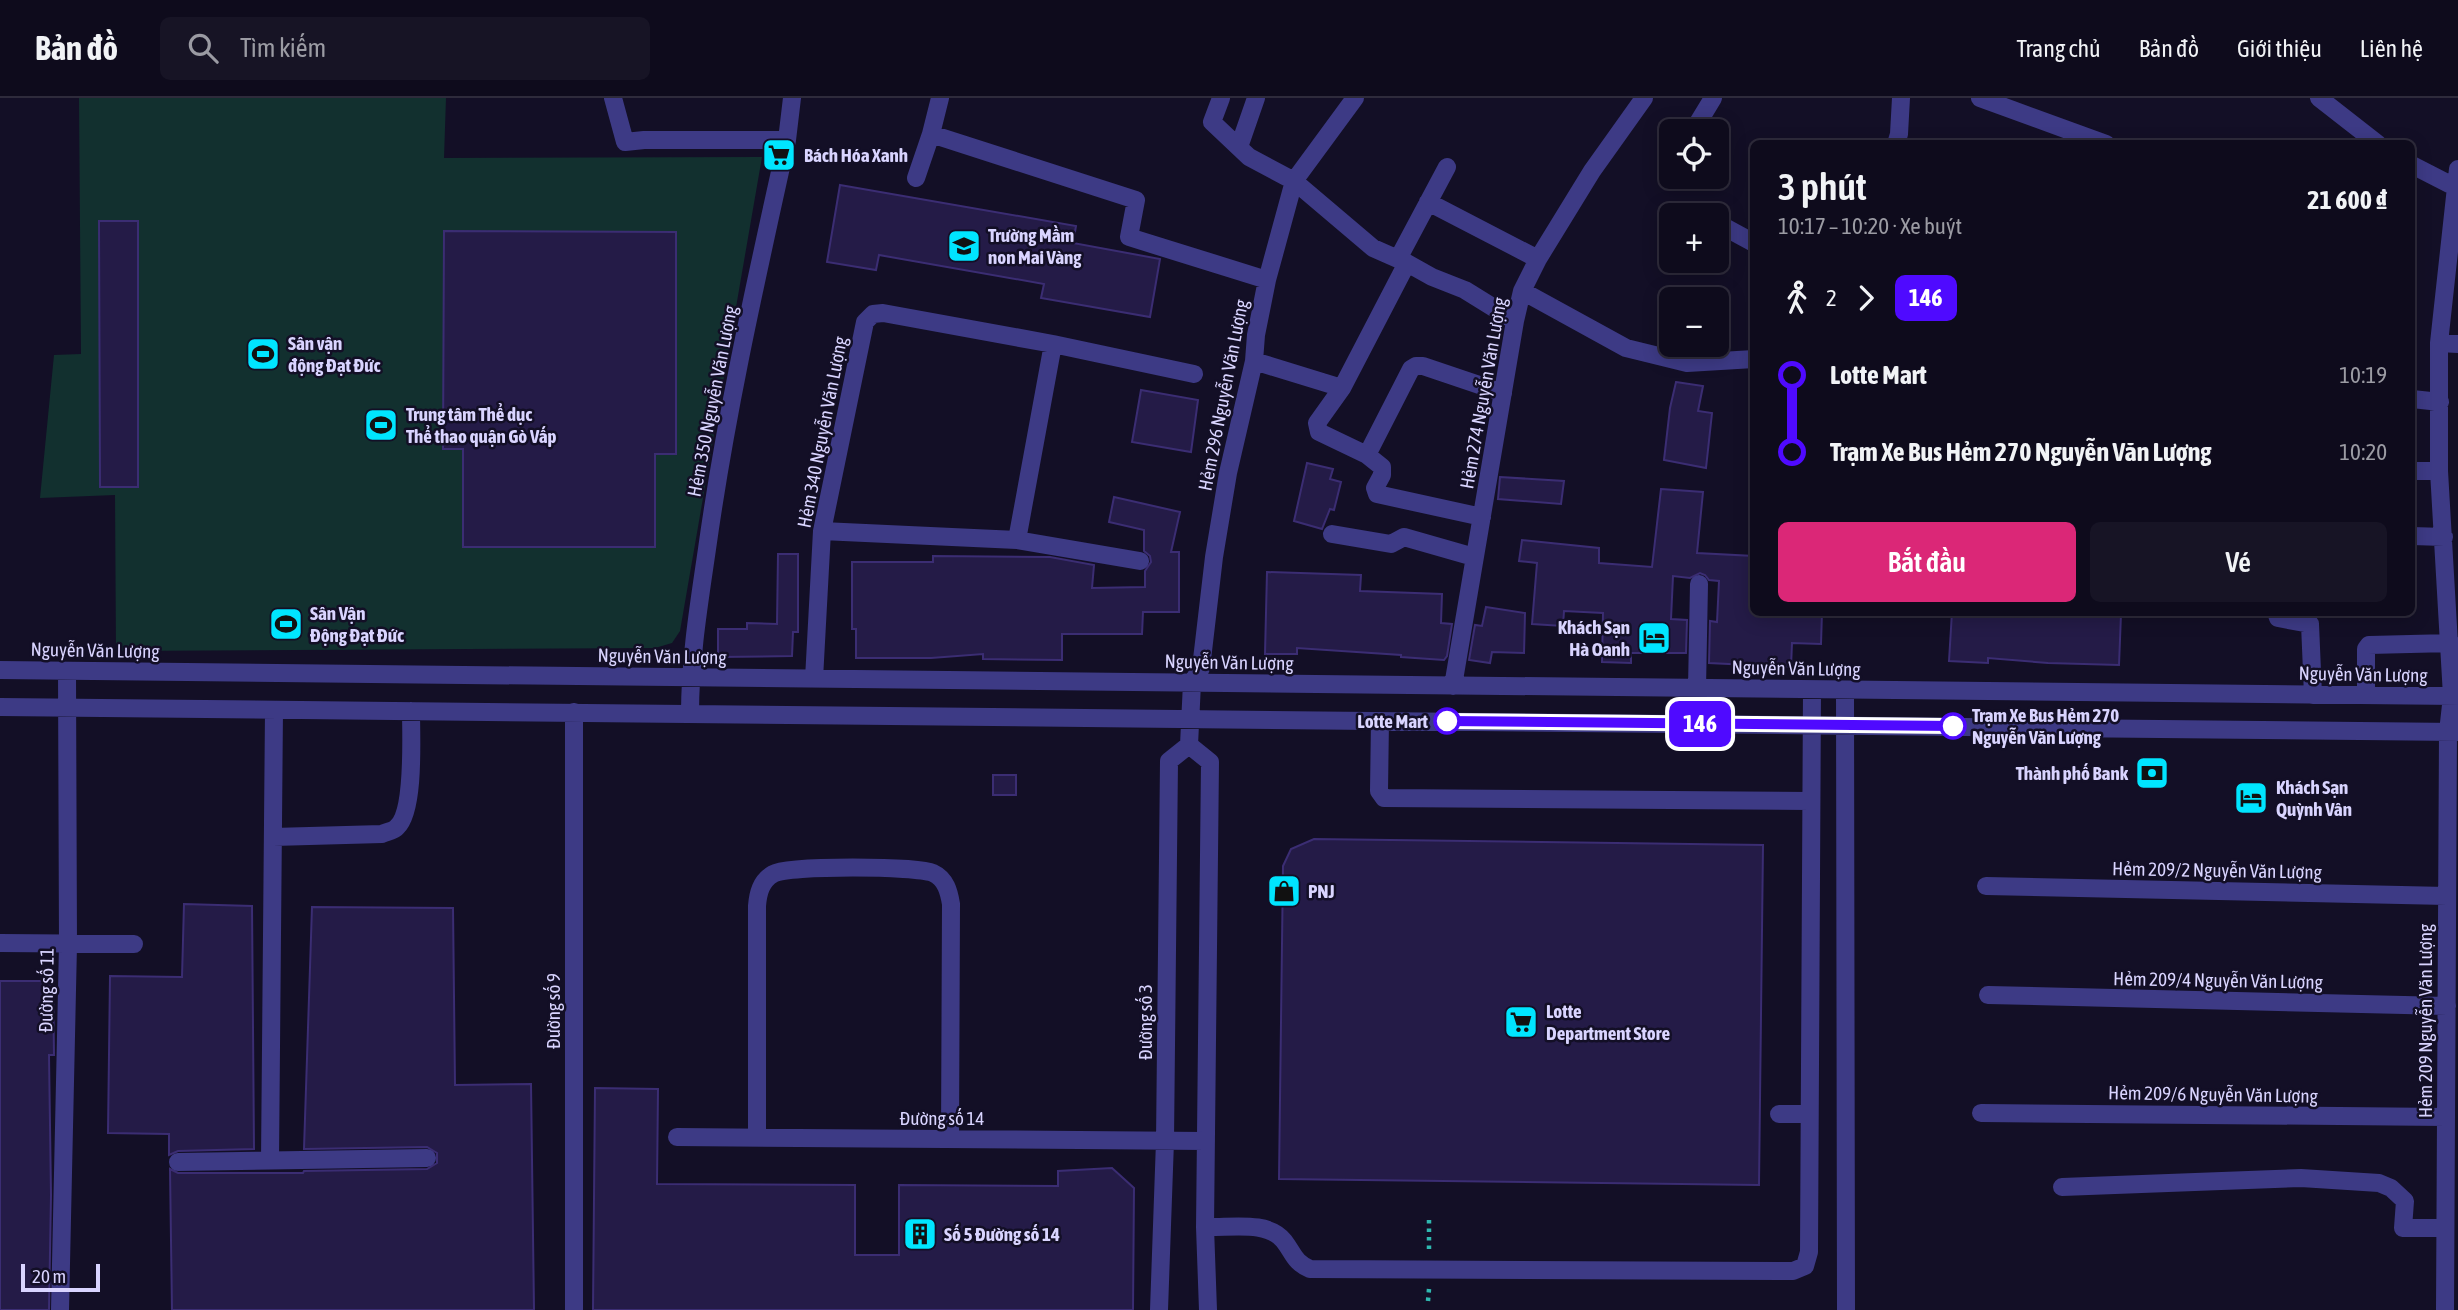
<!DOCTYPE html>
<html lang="vi">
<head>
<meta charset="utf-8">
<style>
	body { margin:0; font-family:"Asap Condensed",sans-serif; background:#171425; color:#f1f3f6; height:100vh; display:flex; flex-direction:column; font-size:26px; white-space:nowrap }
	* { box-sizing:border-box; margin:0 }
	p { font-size:23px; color:#9b9ba3 }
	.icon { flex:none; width:38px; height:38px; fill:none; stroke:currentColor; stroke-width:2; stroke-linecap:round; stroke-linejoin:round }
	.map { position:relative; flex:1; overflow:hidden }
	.side { position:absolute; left:1750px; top:42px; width:665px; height:476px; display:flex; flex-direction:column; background:#0e0b1c; border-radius:10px; box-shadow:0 4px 18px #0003,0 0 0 2px #2e2b3b }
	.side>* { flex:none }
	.badge { padding:0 14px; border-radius:10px; font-size:24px; line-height:46px }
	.tools { position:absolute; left:1659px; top:21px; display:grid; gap:14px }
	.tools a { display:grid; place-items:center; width:70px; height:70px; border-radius:10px; background:#0e0b1c; box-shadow:0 4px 18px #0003,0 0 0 2px #2e2b3b; font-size:35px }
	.scale { position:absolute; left:21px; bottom:18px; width:79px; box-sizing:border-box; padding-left:7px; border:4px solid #d9d4ff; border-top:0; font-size:19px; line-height:24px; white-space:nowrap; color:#d9d4ff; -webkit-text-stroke:5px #130f26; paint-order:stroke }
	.map>.badge { position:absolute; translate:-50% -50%; box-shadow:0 0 0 4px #fff }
	.legs { display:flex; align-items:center; gap:10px; height:77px; padding:0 28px; font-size:23px }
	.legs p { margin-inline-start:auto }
	.head { display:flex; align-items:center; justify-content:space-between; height:119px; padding:0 28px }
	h1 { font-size:38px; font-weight:600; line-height:52px }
	.button { display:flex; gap:14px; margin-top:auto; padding:14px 28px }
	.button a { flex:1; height:80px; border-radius:10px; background:#db2777; color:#fff; font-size:28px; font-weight:600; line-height:80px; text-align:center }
	.button a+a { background:#171425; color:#f1f3f6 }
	ul { padding:0 28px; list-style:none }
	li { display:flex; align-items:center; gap:24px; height:77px; font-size:26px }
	li i { display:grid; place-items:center; width:10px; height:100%; margin:0 9px; background:currentColor }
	li i::after { content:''; width:18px; height:18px; margin:-9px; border:5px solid; border-radius:50%; background:#0e0b1c }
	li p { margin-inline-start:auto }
	li:first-child i { background:linear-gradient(#0000 50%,currentColor 0) }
	li:last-child i { background:linear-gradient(currentColor 50%,#0000 0) }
	header { display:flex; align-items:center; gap:42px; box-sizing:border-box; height:98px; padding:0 35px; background:#0e0b1c; border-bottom:2px solid #2e2b3b }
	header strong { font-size:33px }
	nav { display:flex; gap:38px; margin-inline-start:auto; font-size:24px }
	.search { width:490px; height:63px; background:#171425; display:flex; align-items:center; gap:18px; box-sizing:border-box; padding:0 24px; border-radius:10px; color:#9b9ba3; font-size:26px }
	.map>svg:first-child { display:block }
</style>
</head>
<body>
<header>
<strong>Bản đồ</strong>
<div class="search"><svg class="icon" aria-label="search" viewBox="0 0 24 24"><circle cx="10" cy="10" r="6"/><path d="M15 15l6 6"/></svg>Tìm kiếm</div>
<nav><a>Trang chủ</a><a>Bản đồ</a><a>Giới thiệu</a><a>Liên hệ</a></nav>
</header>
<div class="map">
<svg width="2458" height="1212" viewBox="0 0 2458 1212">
	<rect width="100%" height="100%" fill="#130f26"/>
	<!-- grass -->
	<path fill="#12302f" d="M 79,0 L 446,0 L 444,60 L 762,59 L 680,533 L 672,545 L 655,550 L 116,553 L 115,397 L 40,400 L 54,257 L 81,256 Z"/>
	<!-- building -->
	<path fill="#241b47" stroke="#3b2d73" stroke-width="2" d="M 840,87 L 1076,128 L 1073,145 L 1160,161 L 1150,219 L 1041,200 L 1044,186 L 879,157 L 876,172 L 827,164 Z
		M 99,123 L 138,123 L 138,389 L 100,389 Z
		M 444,133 L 676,134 L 676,356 L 655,356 L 655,449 L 463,449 L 463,351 L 443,351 Z
		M 1676,284 L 1703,288 L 1698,313 L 1712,315 L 1706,370 L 1664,362 L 1670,310 Z
		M 1141,292 L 1198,302 L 1191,354 L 1132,344 Z
		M 1307,365 L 1333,371 L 1330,381 L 1341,384 L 1334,412 L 1330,411 L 1322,431 L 1294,423 Z
		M 1500,379 L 1564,383 L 1561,406 L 1498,401 Z
		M 1661,391 L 1703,394 L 1697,455 L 1754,458 L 1754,514 L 1822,514 L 1821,546 L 1792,545 L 1791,569 L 1709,565 L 1710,523 L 1717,524 L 1719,483 L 1709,482 L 1705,477 L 1700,475 L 1690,480 L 1673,478 L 1671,521 L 1687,522 L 1686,555 L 1631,555 L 1631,565 L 1602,564 L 1603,515 L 1564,513 L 1563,528 L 1532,526 L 1537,465 L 1519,463 L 1522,442 L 1599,450 L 1599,465 L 1652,469 Z
		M 1114,399 L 1180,414 L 1171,454 L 1179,454 L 1179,514 L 1143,514 L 1142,536 L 1062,536 L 1062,562 L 983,561 L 983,556 L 931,560 L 856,560 L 856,531 L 852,531 L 852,464 L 933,464 L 933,458 L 1050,459 L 1094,467 L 1092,490 L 1145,489 L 1145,473 L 1151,464 L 1150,458 L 1144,453 L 1144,432 L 1109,424 Z
		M 778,456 L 798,456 L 798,534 L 793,534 L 792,558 L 718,559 L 718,531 L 747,531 L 747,525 L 777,526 Z
		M 1267,474 L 1361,477 L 1360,493 L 1442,496 L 1441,525 L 1452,526 L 1447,558 L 1444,562 L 1401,559 L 1401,557 L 1297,550 L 1297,556 L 1265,556 Z
		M 1486,509 L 1525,515 L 1524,555 L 1492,554 L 1490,565 L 1469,562 L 1475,527 L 1482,528 Z
		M 1952,514 L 2121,516 L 2119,567 L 2048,565 L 1988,560 L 1988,565 L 1949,563 Z
		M 993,677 L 1016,677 L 1016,697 L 993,697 Z
		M 1314,741 L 1763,747 L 1759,1087 L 1279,1081 L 1283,768 L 1291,751 Z
		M 184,806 L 252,808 L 254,1051 L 178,1053 L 169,1057 L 169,1036 L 108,1035 L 110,878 L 182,879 Z
		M 312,809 L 453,810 L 455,987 L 531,986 L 534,1212 L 172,1212 L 170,1071 L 178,1075 L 303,1075 L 304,1073 L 427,1071 L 437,1065 L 437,1055 L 427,1049 L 304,1051 Z
		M 0,883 L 53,883 L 54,957 L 49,957 L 51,1097 L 49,1212 L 0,1212 Z
		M 595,990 L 658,991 L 657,1086 L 855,1087 L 855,1157 L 899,1157 L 899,1087 L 1058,1088 L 1058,1073 L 1112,1070 L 1134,1090 L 1133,1212 L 593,1212 Z"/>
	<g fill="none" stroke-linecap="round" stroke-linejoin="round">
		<!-- path -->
		<path stroke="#2fb8b0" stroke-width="4.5" stroke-dasharray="3.5 5" stroke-linecap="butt" d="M 1429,1151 L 1429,1120
			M 1428,1203 L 1429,1191"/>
		<!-- minor -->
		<path stroke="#3d3a85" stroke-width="18" d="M 613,0 L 625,44 L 644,42 L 787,42
			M 940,0 L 931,36 L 1136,102 L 1129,139 L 1267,182
			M 1355,0 L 1294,83 L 1373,150 L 1407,165 L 1432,179 L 1465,192 L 1515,223
			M 1980,0 L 2106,46
			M 2319,0 L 2378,46
			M 1693,33 L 1713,0
			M 1896,46 L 1899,36 L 1901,0
			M 1239,49 L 1256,0
			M 2412,67 L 2455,89
			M 916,80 L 931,36
			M 1428,104 L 1538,161
			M 1717,125 L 1754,145
			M 1398,161 L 1447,69
			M 1407,165 L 1342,290 L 1317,325 L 1319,334 L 1367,357 L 1382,369 L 1382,377 L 1375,390 L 1377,396 L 1482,419
			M 1522,193 L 1626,250 L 1687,265 L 1754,261
			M 2439,245 L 2458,246
			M 1254,263 L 1342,290
			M 2412,301 L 2440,304
			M 1367,357 L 1411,271 L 1416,268 L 1423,268 L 1503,295
			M 2412,373 L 2439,373
			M 822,433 L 1017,442 L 1053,246
			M 1332,436 L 1391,446 L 1404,439 L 1474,459
			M 2412,438 L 2444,439
			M 1017,442 L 1140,463
			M 2276,514 L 2278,520 L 2310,526 L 2313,597
			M 0,572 L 2458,598
			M 814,581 L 822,433 L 865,224 L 873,216 L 883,215 L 1053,246 L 1194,276
			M 1453,588 L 1515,223 L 1522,193 L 1538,161 L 1592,73 L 1644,0
			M 1697,590 L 1699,486
			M 1845,592 L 1846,1212
			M 2366,597 L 2366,551 L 2369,547 L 2451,545
			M 0,609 L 2458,634
			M 574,614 L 574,1212
			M 690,616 C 690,560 699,506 707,451 C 726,314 757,178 787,42 L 792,0
			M 1380,623 L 1379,693 L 1384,700 L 1811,703
			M 1189,647 L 1192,585 L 1201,570 L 1214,459 L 1228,375 L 1254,263 L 1256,237 L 1267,182 L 1294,83 L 1249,59 L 1212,24 L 1221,0
			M 1189,647 L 1210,664 L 1205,1129 L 1208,1212
			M 273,739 L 382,736 C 386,734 394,733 397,729 C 415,713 411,637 411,613
			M 1986,788 L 2447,798
			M 0,845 L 134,846
			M 1988,897 L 2447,908
			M 1981,1015 L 2446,1019
			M 1779,1016 L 1809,1016
			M 677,1039 L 1206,1043
			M 757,1039 L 757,808 C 758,795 761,783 773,776 C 788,767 917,768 933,775 C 946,781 949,794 951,806 L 950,1041
			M 270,1062 L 274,612
			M 178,1064 L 427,1060
			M 2062,1089 L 2301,1080 L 2379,1085 L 2391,1090 L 2405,1103 L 2403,1130 L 2445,1130
			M 1205,1129 C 1230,1130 1268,1122 1284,1143 C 1294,1156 1294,1164 1310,1171 L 1793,1173 L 1805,1168 L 1809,1154 L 1812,592
			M 60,1212 L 68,847 L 67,573
			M 1159,1212 L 1165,1043 L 1169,663 L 1189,647
			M 2445,1212 L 2448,634 L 2452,598 L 2439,373 L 2439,245 L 2458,71"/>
	</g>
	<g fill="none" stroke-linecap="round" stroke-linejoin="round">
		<defs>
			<path id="line-1" d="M 1447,623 L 1953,628"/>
		</defs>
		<!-- line-1 casing -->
		<use href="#line-1" stroke="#fff" stroke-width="16"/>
		<!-- line-1 -->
		<use href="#line-1" stroke="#4f0aff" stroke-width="10"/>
	</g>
	<!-- icons -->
	<defs>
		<symbol id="supermarket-square" viewBox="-11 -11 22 22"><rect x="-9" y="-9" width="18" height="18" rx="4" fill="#00e5ff" stroke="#130f26"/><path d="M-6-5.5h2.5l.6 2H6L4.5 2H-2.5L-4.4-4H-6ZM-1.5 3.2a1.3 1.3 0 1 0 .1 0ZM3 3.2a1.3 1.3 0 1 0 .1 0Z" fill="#111"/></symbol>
		<symbol id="school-square" viewBox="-11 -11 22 22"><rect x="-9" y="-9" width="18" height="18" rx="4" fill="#00e5ff" stroke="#130f26"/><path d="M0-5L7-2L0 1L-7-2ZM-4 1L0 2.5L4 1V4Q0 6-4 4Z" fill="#111"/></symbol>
		<symbol id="stadium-square" viewBox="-11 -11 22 22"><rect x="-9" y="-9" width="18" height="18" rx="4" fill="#00e5ff" stroke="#130f26"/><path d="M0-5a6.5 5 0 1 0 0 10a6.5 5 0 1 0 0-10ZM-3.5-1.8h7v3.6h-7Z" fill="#111"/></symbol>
		<symbol id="hotel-square" viewBox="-11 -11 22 22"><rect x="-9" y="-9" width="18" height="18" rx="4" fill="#00e5ff" stroke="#130f26"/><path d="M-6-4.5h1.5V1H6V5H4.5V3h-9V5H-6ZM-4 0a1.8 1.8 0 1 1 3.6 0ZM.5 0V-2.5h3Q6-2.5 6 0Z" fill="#111"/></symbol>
		<symbol id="bank-square" viewBox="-11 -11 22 22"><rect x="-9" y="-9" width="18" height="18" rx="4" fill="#00e5ff" stroke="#130f26"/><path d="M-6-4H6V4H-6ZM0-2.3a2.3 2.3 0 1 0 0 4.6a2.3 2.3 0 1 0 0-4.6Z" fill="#111"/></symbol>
		<symbol id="shop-square" viewBox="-11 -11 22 22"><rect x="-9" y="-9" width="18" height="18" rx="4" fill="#00e5ff" stroke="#130f26"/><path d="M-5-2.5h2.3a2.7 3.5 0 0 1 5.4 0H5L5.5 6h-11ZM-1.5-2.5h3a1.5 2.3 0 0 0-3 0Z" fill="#111"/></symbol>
		<symbol id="building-square" viewBox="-11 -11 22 22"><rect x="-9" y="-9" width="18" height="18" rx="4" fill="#00e5ff" stroke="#130f26"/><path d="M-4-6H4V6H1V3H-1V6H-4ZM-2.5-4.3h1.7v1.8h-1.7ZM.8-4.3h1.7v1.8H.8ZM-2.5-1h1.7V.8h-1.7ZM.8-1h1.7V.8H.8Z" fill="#111"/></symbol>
	</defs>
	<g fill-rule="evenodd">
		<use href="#supermarket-square" x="760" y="38" width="38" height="38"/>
		<use href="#school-square" x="945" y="129" width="38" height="38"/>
		<use href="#stadium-square" x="244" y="237" width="38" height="38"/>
		<use href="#stadium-square" x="362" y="308" width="38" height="38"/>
		<use href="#stadium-square" x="267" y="507" width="38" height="38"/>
		<use href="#hotel-square" x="1635" y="521" width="38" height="38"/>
		<use href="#bank-square" x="2133" y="656" width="38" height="38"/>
		<use href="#hotel-square" x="2232" y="681" width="38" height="38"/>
		<use href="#shop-square" x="1265" y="774" width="38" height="38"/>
		<use href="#supermarket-square" x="1502" y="905" width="38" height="38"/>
		<use href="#building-square" x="901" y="1117" width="38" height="38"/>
	</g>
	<!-- markers -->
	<g fill="#fff" stroke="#4f0aff" stroke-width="3.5">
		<circle cx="1447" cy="623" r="12"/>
		<circle cx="1953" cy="628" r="12"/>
	</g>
	<g text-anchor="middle" stroke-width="5" stroke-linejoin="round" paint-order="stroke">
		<!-- poi labels -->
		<g font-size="19" font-weight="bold" fill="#d9d4ff" stroke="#130f26" text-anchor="start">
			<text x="804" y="64">Bách Hóa Xanh</text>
			<text x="988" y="144">Trường Mầm<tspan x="988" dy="22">non Mai Vàng</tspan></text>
			<text x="288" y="252">Sân vận<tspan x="288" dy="22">động Đạt Đức</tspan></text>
			<text x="406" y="323">Trung tâm Thể dục<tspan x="406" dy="22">Thể thao quận Gò Vấp</tspan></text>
			<text x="310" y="522">Sân Vận<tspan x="310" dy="22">Động Đạt Đức</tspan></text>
			<text x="1630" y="536" text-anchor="end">Khách Sạn<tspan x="1630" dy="22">Hà Oanh</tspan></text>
			<text x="2128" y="682" text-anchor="end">Thành phố Bank</text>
			<text x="2276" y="696">Khách Sạn<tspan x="2276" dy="22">Quỳnh Vân</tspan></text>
			<text x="1308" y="800">PNJ</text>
			<text x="1546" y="920">Lotte<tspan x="1546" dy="22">Department Store</tspan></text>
			<text x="944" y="1143">Số 5 Đường số 14</text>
		</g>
		<!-- street labels -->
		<g font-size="19" fill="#d9d4ff" stroke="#130f26">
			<text transform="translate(1483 295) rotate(-80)" y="7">Hẻm 274 Nguyễn Văn Lượng</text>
			<text transform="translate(1223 297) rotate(-79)" y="7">Hẻm 296 Nguyễn Văn Lượng</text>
			<text transform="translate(712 303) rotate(-79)" y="7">Hẻm 350 Nguyễn Văn Lượng</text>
			<text transform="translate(822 334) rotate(-79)" y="7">Hẻm 340 Nguyễn Văn Lượng</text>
			<text transform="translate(95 552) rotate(1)" y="7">Nguyễn Văn Lượng</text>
			<text transform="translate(662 558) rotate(1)" y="7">Nguyễn Văn Lượng</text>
			<text transform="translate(1229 564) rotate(1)" y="7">Nguyễn Văn Lượng</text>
			<text transform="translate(1796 570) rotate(1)" y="7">Nguyễn Văn Lượng</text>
			<text transform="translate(2363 576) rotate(1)" y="7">Nguyễn Văn Lượng</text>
			<text transform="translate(2217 772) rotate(1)" y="7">Hẻm 209/2 Nguyễn Văn Lượng</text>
			<text transform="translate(2218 882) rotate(1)" y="7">Hẻm 209/4 Nguyễn Văn Lượng</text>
			<text transform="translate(46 892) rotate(-89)" y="7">Đường số 11</text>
			<text transform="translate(553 913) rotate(-90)" y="7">Đường số 9</text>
			<text transform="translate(2425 923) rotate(-90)" y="7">Hẻm 209 Nguyễn Văn Lượng</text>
			<text transform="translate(1145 924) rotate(-90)" y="7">Đường số 3</text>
			<text transform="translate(2213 996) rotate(1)" y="7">Hẻm 209/6 Nguyễn Văn Lượng</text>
			<text x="942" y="1027">Đường số 14</text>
		</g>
		<!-- stop labels -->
		<g font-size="19" font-weight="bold" fill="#d9d4ff" stroke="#130f26" text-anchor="start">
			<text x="1972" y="624">Trạm Xe Bus Hẻm 270<tspan x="1972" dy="22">Nguyễn Văn Lượng</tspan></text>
			<text x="1428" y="630" text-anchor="end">Lotte Mart</text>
		</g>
	</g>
</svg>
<div class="tools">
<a><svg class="icon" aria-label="locate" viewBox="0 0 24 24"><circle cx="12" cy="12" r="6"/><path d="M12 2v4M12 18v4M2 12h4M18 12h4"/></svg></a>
<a>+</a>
<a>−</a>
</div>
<div class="scale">20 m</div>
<b class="badge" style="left:1700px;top:626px;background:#4f0aff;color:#fff">146</b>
<section class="side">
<div class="head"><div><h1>3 phút</h1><p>10:17 – 10:20 · Xe buýt</p></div><b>21 600 ₫</b></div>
<div class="legs"><svg class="icon" aria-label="walk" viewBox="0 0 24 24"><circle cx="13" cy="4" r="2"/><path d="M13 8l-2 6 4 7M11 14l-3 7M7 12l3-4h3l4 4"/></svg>2<svg class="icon" aria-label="forward" viewBox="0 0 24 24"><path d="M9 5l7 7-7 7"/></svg><b class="badge" style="background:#4f0aff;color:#fff">146</b></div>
<ul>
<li><i style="color:#4f0aff"></i><b>Lotte Mart</b><p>10:19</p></li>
<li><i style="color:#4f0aff"></i><b>Trạm Xe Bus Hẻm 270 Nguyễn Văn Lượng</b><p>10:20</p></li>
</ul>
<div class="button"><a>Bắt đầu</a><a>Vé</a></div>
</section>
</div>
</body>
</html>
